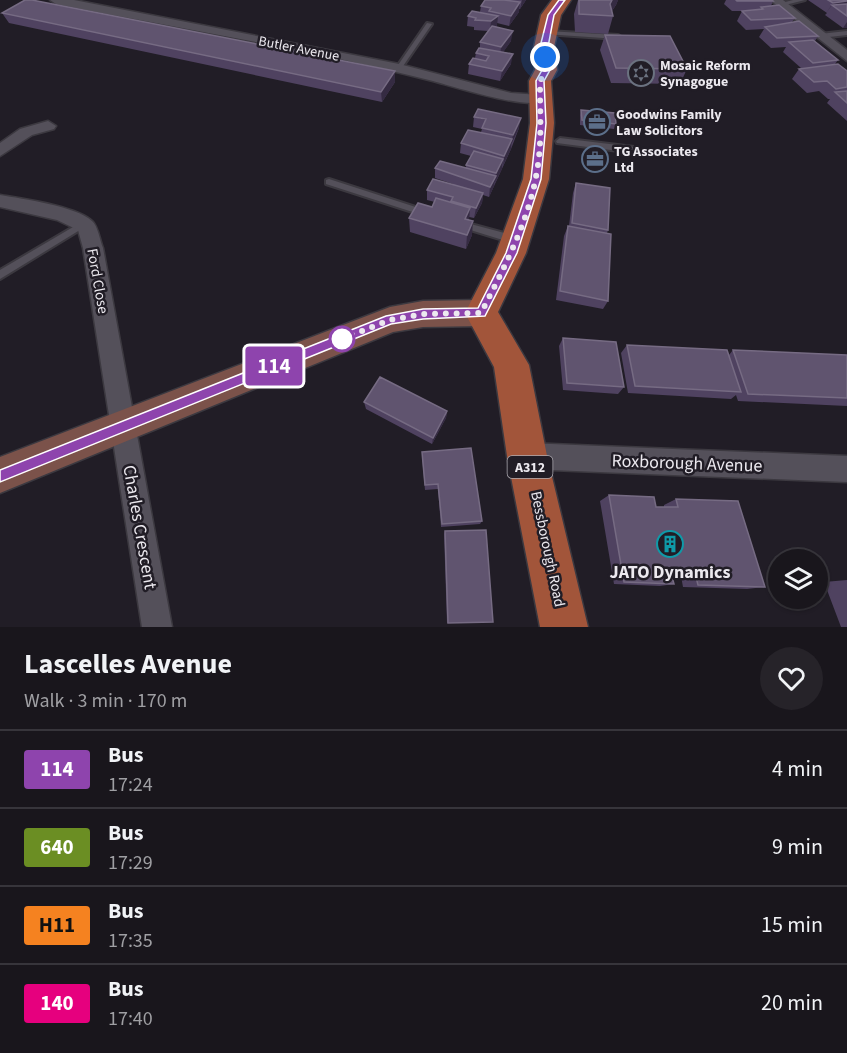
<!DOCTYPE html>
<html lang="en">
<head>
<meta charset="utf-8">
<style>
	body { margin:0; font-family:"Source Sans 3",sans-serif; background:#262329; color:#f1f3f6; height:100vh; display:flex; flex-direction:column; font-size:22px; white-space:nowrap }
	* { box-sizing:border-box; margin:0 }
	p { font-size:20px; color:#9f9fa3 }
	.icon { flex:none; width:33px; height:33px; fill:none; stroke:currentColor; stroke-width:2; stroke-linecap:round; stroke-linejoin:round }
	.map { position:relative; height:627px; overflow:hidden }
	.drawer { display:flex; flex-direction:column; background:#19161c; flex:1 }
	.drawer>* { flex:none }
	.badge { padding:0 12px; border-radius:4px; font-size:21px; line-height:39px }
	.buttons { position:absolute; left:768px; top:549px; display:grid; gap:12px }
	.buttons a { display:grid; place-items:center; width:60px; height:60px; border-radius:50%; background:#19161c; box-shadow:0 2px 4px #0004,0 0 0 2px #37353b; font-size:30px }
	.you { position:absolute; width:30px; height:30px; margin:-15px; border:4px solid #fff; border-radius:50%; background:#1a73e8; box-shadow:0 0 0 9px #1a73e833 }
	.map>.badge { position:absolute; translate:-50% -50%; box-shadow:0 0 0 3px #fff }
	.round { display:grid; place-items:center; flex:none; width:63px; height:63px; border-radius:32px; background:#262329 }
	.headline { display:flex; align-items:center; justify-content:space-between; height:102px; padding:0 24px }
	h1 { font-size:28px; font-weight:700; line-height:45px }
	ul { padding:0; list-style:none }
	li { display:flex; align-items:center; gap:18px; height:78px; padding:0 24px; border-top:2px solid #37353b }
	li div { flex:1 }
	li b { display:block; font-size:22px }
	li em { font-style:normal }
	li .badge { min-width:66px; font-weight:700; text-align:center }
	.map>svg:first-child { display:block }
</style>
</head>
<body>
<div class="map">
<svg width="847" height="627" viewBox="0 0 847 627">
	<rect width="100%" height="100%" fill="#211d26"/>
	<g fill="none" stroke-linecap="round" stroke-linejoin="round">
		<defs>
			<path id="lane" d="M 793,0 L 805,0 L 781,6 L 778,4 Z
				M 427,23 L 432,24 L 401,69 L 397,69 L 396,68 Z
				M 547,31 L 618,35 L 621,37 L 618,39 L 545,34 L 544,33 Z
				M 847,31 L 847,35 L 820,38 L 817,36 L 820,34 Z
				M 560,138 L 634,147 L 638,150 L 634,153 L 557,143 L 556,141 Z
				M 329,179 L 431,212 L 433,214 L 428,217 L 326,184 L 326,180 Z
				M 85,220 L 88,221 L 90,223 L 88,225 L 0,279 L 0,270 Z
				M 467,223 L 519,237 L 521,240 L 516,244 L 464,228 L 462,226 L 464,224 Z"/>
			<path id="street" d="M 50,0 L 74,0 L 399,64 L 511,93 L 540,95 L 547,99 C 535,113 452,86 433,81 C 309,49 181,29 56,4 Z
				M 770,0 L 783,0 L 847,50 L 847,61 Z
				M 48,121 L 56,126 L 54,129 L 32,135 L 0,156 L 0,143 L 20,129 Z
				M 0,195 C 23,199 76,206 92,221 C 98,226 100,241 103,248 L 172,627 L 142,627 L 83,248 L 78,230 L 57,220 L 0,207 Z
				M 527,443 L 847,456 L 847,482 L 527,469 L 518,465 L 514,456 L 518,447 Z"/>
			<path id="secondary" d="M 481,300 L 492,304 L 496,313 L 492,322 L 481,326 L 423,327 L 393,332 L 0,493 L 0,457 L 390,307 L 423,301 Z"/>
			<path id="primary" d="M 552,0 L 571,0 L 561,15 L 554,47 L 557,70 L 551,81 L 554,123 L 549,179 L 526,253 L 498,312 L 529,365 L 547,456 L 588,627 L 540,627 L 507,456 L 494,367 L 465,313 L 496,253 L 523,179 L 530,123 L 529,81 L 535,70 L 534,47 L 541,15 Z"/>
		</defs>
		<!-- lane casing -->
		<use href="#lane" stroke="#3c3940" stroke-width="4"/>
		<!-- street casing -->
		<use href="#street" stroke="#3c3940" stroke-width="3"/>
		<!-- secondary casing -->
		<use href="#secondary" stroke="#3c3940" stroke-width="3"/>
		<!-- primary casing -->
		<use href="#primary" stroke="#3c3940" stroke-width="3"/>
		<!-- lane -->
		<use href="#lane" fill="#54505a" fill-rule="evenodd"/>
		<!-- street -->
		<use href="#street" fill="#54505a" fill-rule="evenodd"/>
		<!-- secondary -->
		<use href="#secondary" fill="#7b524a" fill-rule="evenodd"/>
		<!-- primary -->
		<use href="#primary" fill="#a2553a" fill-rule="evenodd"/>
	</g>
	<!-- wall -->
	<path fill="#4f4260" d="M 485,0 L 526,0 L 520,9 L 519,9 L 519,12 L 509,26 L 497,23 L 497,26 L 496,27 L 511,41 L 503,52 L 511,64 L 500,81 L 468,74 L 469,64 L 475,58 L 476,53 L 480,48 L 480,42 L 488,31 L 474,30 L 474,27 L 467,26 L 468,16 L 480,12 L 481,6 Z
		M 578,0 L 618,0 L 616,5 L 612,11 L 613,16 L 608,34 L 575,32 L 574,14 Z
		M 726,0 L 772,0 L 773,1 L 771,6 L 795,18 L 792,22 L 818,36 L 815,41 L 838,60 L 835,64 L 847,71 L 847,121 L 827,103 L 830,99 L 828,99 L 819,91 L 807,93 L 792,79 L 799,69 L 801,68 L 783,52 L 786,47 L 771,48 L 759,37 L 764,29 L 746,30 L 737,21 L 742,11 L 745,11 L 732,11 L 724,4 Z
		M 808,0 L 847,0 L 847,28 L 843,28 L 825,15 L 827,13 Z
		M 2,13 L 395,71 L 395,82 L 382,102 L 9,23 Z
		M 605,35 L 687,69 L 680,84 L 611,83 L 600,50 Z
		M 581,110 L 616,124 L 614,129 L 580,125 L 580,115 Z
		M 474,117 L 519,128 L 511,149 L 489,197 L 483,195 L 482,203 L 474,218 L 469,217 L 469,220 L 472,235 L 466,249 L 410,232 L 409,218 L 432,207 L 435,202 L 427,200 L 427,190 L 453,184 L 435,178 L 435,168 L 466,168 L 466,165 L 471,156 L 460,153 L 461,143 L 481,132 L 482,129 L 473,127 Z
		M 576,183 L 608,230 L 607,233 L 608,301 L 603,309 L 556,300 L 564,236 L 568,226 L 569,226 L 573,193 Z
		M 563,338 L 624,387 L 618,394 L 563,390 L 559,346 Z
		M 627,345 L 729,355 L 733,350 L 847,355 L 847,406 L 738,401 L 736,395 L 731,399 L 628,393 L 621,353 Z
		M 364,402 L 447,411 L 446,418 L 432,444 L 366,409 Z
		M 422,457 L 482,521 L 480,524 L 441,527 L 438,489 L 425,490 Z
		M 609,495 L 656,507 L 664,507 L 664,505 L 676,499 L 765,587 L 747,589 L 683,587 L 681,576 L 672,575 L 674,584 L 660,586 L 614,584 L 600,501 Z
		M 445,531 L 493,622 L 447,623 L 444,534 Z
		M 847,580 L 847,627 L 841,627 L 824,582 Z"/>
	<!-- shaded-wall -->
	<path fill="#352b42" d="M 522,0 L 526,0 L 520,9 Z
		M 612,0 L 618,0 L 616,5 L 609,15 L 610,4 Z
		M 847,1 L 847,10 L 832,5 L 826,13 L 833,3 Z
		M 520,2 L 519,12 L 509,26 L 511,16 Z
		M 498,16 L 497,26 L 490,31 L 491,21 Z
		M 847,22 L 847,28 L 843,28 Z
		M 513,31 L 511,41 L 500,57 L 501,47 Z
		M 513,54 L 511,64 L 500,81 L 502,71 Z
		M 395,71 L 395,82 L 382,102 L 381,92 Z
		M 521,118 L 519,128 L 511,145 L 513,135 Z
		M 512,139 L 511,149 L 503,166 L 504,156 Z
		M 503,159 L 502,169 L 495,183 L 496,173 Z
		M 496,176 L 494,186 L 489,197 L 490,187 Z
		M 483,193 L 482,203 L 474,218 L 476,208 Z
		M 470,208 L 469,222 L 465,219 Z
		M 473,221 L 472,235 L 466,249 L 467,235 Z
		M 447,411 L 446,418 L 432,444 L 433,438 Z"/>
	<!-- building -->
	<path fill="#60546f" stroke="#766b83" stroke-width="1.5" d="M 25,0 L 32,0 L 395,71 L 381,92 L 2,13 Z
		M 485,0 L 504,0 L 520,2 L 511,16 L 489,11 L 491,8 L 481,6 Z
		M 579,0 L 612,0 L 610,4 L 613,16 L 579,14 Z
		M 736,0 L 772,0 L 773,1 L 737,1 Z
		M 828,0 L 847,0 L 847,1 L 833,3 Z
		M 847,4 L 847,16 L 832,5 Z
		M 779,5 L 795,18 L 751,20 L 742,11 L 763,9 L 761,7 Z
		M 472,11 L 498,16 L 491,21 L 475,20 L 476,18 L 468,16 Z
		M 799,21 L 818,36 L 777,38 L 765,27 Z
		M 492,26 L 513,31 L 501,47 L 480,42 Z
		M 605,35 L 670,36 L 687,69 L 616,68 Z
		M 813,40 L 838,60 L 813,63 L 789,42 Z
		M 479,48 L 513,54 L 502,71 L 469,64 L 473,58 L 486,61 L 489,56 L 476,53 Z
		M 838,64 L 847,71 L 847,87 L 836,89 L 827,81 L 814,82 L 799,69 Z
		M 847,91 L 847,103 L 835,92 Z
		M 478,109 L 521,118 L 513,135 L 482,128 L 486,119 L 474,117 Z
		M 581,110 L 615,113 L 616,124 L 582,120 Z
		M 468,130 L 512,139 L 504,156 L 461,143 Z
		M 474,151 L 503,159 L 496,173 L 466,165 Z
		M 440,161 L 496,176 L 490,187 L 435,168 Z
		M 433,179 L 483,193 L 476,208 L 451,201 L 453,197 L 427,190 Z
		M 576,183 L 610,188 L 608,230 L 572,223 Z
		M 436,198 L 470,208 L 465,219 L 473,221 L 467,235 L 409,218 L 418,203 L 432,207 Z
		M 568,226 L 611,234 L 608,301 L 560,291 Z
		M 563,338 L 616,342 L 624,387 L 567,383 Z
		M 627,345 L 727,350 L 741,392 L 635,386 Z
		M 733,350 L 847,355 L 847,398 L 748,394 Z
		M 380,377 L 447,411 L 433,438 L 364,402 Z
		M 471,448 L 482,521 L 442,524 L 438,484 L 425,485 L 422,452 Z
		M 609,495 L 654,497 L 656,507 L 678,507 L 676,499 L 738,501 L 765,587 L 698,585 L 695,573 L 671,573 L 674,584 L 624,582 Z
		M 486,530 L 493,622 L 448,623 L 445,531 Z"/>
	<!-- line -->
	<path fill="#8e44ad" stroke="#fff" stroke-width="1.5" d="M 559,0 L 565,0 L 554,15 L 548,47 L 550,70 L 544,81 L 546,123 L 541,179 L 517,253 L 485,316 L 423,319 L 391,324 L 0,482 L 0,470 L 386,316 L 423,309 L 478,308 L 506,253 L 531,179 L 537,123 L 536,81 L 542,70 L 540,47 L 548,15 Z"/>
	<g fill="none" stroke-linecap="round" stroke-linejoin="round">
		<!-- walk -->
		<path stroke="#ece9ef" stroke-width="6" stroke-dasharray="0 10.8" d="M 342,339 L 390,320 L 423,314 L 481,313 C 504,268 529,221 537,171 C 542,143 540,116 540,88 C 540,76 546,71 545,57"/>
	</g>
	<!-- icons -->
	<defs>
		<symbol id="synagogue-ring" viewBox="-11 -11 22 22"><circle r="9.5" fill="#211d26" stroke="#6b7280" stroke-width="1.5"/><path d="M0-6.5L5.6 3.2H-5.6ZM0 6.5L5.6-3.2H-5.6Z" fill="#6b7280"/></symbol>
		<symbol id="office-ring" viewBox="-11 -11 22 22"><circle r="9.5" fill="#211d26" stroke="#5c6f8a" stroke-width="1.5"/><path d="M-6-3h4V-5.5h4V-3h4V5H-6ZM-1-4.5V-3h2v-1.5ZM-6 0V1H6V0Z" fill="#5c6f8a"/></symbol>
		<symbol id="building-ring" viewBox="-11 -11 22 22"><circle r="9.5" fill="#211d26" stroke="#0f9aa8" stroke-width="1.5"/><path d="M-4-6H4V6H1V3H-1V6H-4ZM-2.5-4.3h1.7v1.8h-1.7ZM.8-4.3h1.7v1.8H.8ZM-2.5-1h1.7V.8h-1.7ZM.8-1h1.7V.8H.8Z" fill="#0f9aa8"/></symbol>
	</defs>
	<g fill-rule="evenodd">
		<use href="#synagogue-ring" x="626" y="58" width="30" height="30"/>
		<use href="#office-ring" x="582" y="107" width="30" height="30"/>
		<use href="#office-ring" x="580" y="144" width="30" height="30"/>
		<use href="#building-ring" x="655" y="529" width="30" height="30"/>
	</g>
	<!-- markers -->
	<circle fill="#fff" stroke="#8e44ad" stroke-width="3" cx="342" cy="339" r="12"/>
	<g text-anchor="middle" stroke-width="5" stroke-linejoin="round" paint-order="stroke">
		<!-- far-street labels -->
		<g font-size="14" fill="#ece9ef" stroke="#211d26">
			<text transform="translate(299 48) rotate(11)" y="5">Butler Avenue</text>
		</g>
		<!-- far-poi labels -->
		<g font-size="14" font-weight="bold" fill="#ece9ef" stroke="#211d26" text-anchor="start">
			<text x="660" y="70">Mosaic Reform<tspan x="660" dy="16">Synagogue</tspan></text>
			<text x="616" y="119">Goodwins Family<tspan x="616" dy="16">Law Solicitors</tspan></text>
			<text x="614" y="156">TG Associates<tspan x="614" dy="16">Ltd</tspan></text>
		</g>
		<!-- shield labels -->
		<rect fill="#211d26" stroke="#afacb3" stroke-width="1.5" x="507.5" y="456" width="45" height="22" rx="4.5"/>
		<g font-size="14" font-weight="bold" fill="#ece9ef">
			<text x="530" y="472">A312</text>
		</g>
		<!-- street labels -->
		<g font-size="15" fill="#ece9ef" stroke="#211d26">
			<text transform="translate(98 281) rotate(80)" y="5">Ford Close</text>
			<text transform="translate(548 549) rotate(78)" y="5">Bessborough Road</text>
		</g>
		<!-- near-street labels -->
		<g font-size="18" fill="#ece9ef" stroke="#211d26">
			<text transform="translate(687 463) rotate(2)" y="6">Roxborough Avenue</text>
			<text transform="translate(140 527) rotate(80)" y="6">Charles Crescent</text>
		</g>
		<!-- near-poi labels -->
		<g font-size="18" font-weight="bold" fill="#ece9ef" stroke="#211d26">
			<text x="670" y="578">JATO Dynamics</text>
		</g>
	</g>
</svg>
<div class="buttons">
<a><svg class="icon" aria-label="layers" viewBox="0 0 24 24"><path d="M12 4l9 5-9 5-9-5zM3 14l9 5 9-5"/></svg></a>
</div>
<div class="you" style="left:545px;top:57px"></div>
<b class="badge" style="left:274px;top:366px;background:#8e44ad;color:#fff">114</b>
</div>
<section class="drawer">
<div class="headline"><div><h1>Lascelles Avenue</h1><p>Walk · 3 min · 170 m</p></div><a class="round"><svg class="icon" aria-label="heart" viewBox="0 0 24 24"><path d="M12 20l-8-8c-3-5 5-10 8-4 3-6 11-1 8 4z"/></svg></a></div>
<ul>
<li><span class="badge" style="background:#8e44ad;color:#fff">114</span><div><b>Bus</b><p>17:24</p></div><em>4 min</em></li>
<li><span class="badge" style="background:#6b8e23;color:#fff">640</span><div><b>Bus</b><p>17:29</p></div><em>9 min</em></li>
<li><span class="badge" style="background:#f58220;color:#111">H11</span><div><b>Bus</b><p>17:35</p></div><em>15 min</em></li>
<li><span class="badge" style="background:#e6007e;color:#fff">140</span><div><b>Bus</b><p>17:40</p></div><em>20 min</em></li>
</ul>
</section>
</body>
</html>
